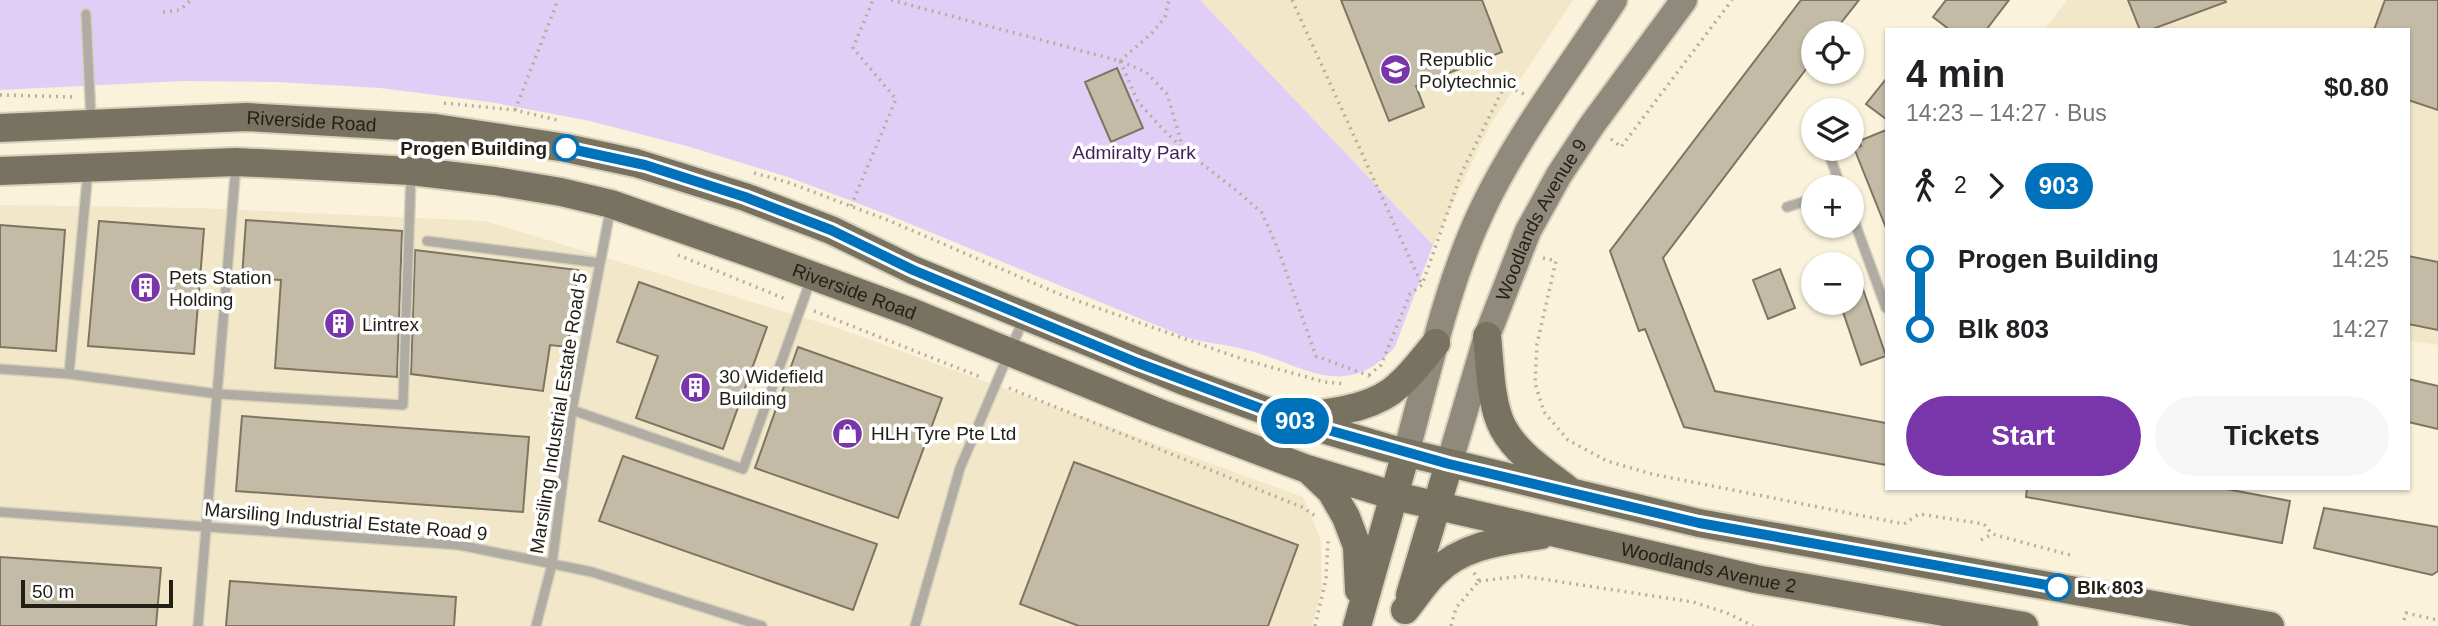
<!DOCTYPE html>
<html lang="en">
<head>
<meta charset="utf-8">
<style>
	body { margin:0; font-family:Arial,sans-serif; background:#f6f6f6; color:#202124; height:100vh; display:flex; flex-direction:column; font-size:26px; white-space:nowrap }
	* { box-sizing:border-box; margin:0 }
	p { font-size:23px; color:#757577 }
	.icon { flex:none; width:38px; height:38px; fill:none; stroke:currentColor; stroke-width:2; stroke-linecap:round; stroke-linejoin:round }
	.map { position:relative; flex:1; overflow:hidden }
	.side { position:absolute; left:1885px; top:28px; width:525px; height:462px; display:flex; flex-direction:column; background:#fff; border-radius:0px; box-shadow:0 2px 5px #0004 }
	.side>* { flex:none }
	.badge { padding:0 14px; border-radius:23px; font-size:24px; line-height:46px }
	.controls { position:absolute; left:1801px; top:21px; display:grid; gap:14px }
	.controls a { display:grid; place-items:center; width:63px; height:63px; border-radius:50%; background:#fff; box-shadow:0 2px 5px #0004; font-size:35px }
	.scale { position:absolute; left:21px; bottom:18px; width:152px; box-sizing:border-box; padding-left:7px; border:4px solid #221f16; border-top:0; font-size:19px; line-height:24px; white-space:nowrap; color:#221f16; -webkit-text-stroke:5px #fff; paint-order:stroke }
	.map>.badge { position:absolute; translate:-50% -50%; box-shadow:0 0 0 4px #fff }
	.legs { display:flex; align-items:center; gap:10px; height:77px; padding:0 21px; font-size:23px }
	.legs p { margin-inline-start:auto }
	.summary { display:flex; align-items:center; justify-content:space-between; height:119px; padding:0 21px }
	h1 { font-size:38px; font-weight:800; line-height:52px }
	.button { display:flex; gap:14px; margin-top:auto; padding:14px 21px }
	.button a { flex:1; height:80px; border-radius:42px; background:#7836aa; color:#fff; font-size:28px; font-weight:800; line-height:80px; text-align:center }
	.button a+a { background:#f6f6f6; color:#202124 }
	ul { padding:0 21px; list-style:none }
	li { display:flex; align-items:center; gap:24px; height:70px; font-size:26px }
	li i { display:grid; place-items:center; width:10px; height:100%; margin:0 9px; background:currentColor }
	li i::after { content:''; width:18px; height:18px; margin:-9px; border:5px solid; border-radius:50%; background:#fff }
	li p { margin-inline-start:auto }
	li:first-child i { background:linear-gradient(#0000 50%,currentColor 0) }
	li:last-child i { background:linear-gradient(currentColor 50%,#0000 0) }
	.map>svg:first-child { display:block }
</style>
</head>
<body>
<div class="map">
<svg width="2438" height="626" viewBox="0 0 2438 626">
	<rect width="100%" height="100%" fill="#faf2db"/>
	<!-- built -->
	<path fill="#f2e8c9" d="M 1200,0 L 1573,0 L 1490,125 L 1433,245 Z
		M 2067,0 L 2438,0 L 2438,345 L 2408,340 L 2408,30 L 2044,30 Z
		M 0,205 L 200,208 L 485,221 L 835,327 L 1303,497 L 1321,540 L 1322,589 L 1312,626 L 0,626 Z"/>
	<!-- green -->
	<path fill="#e1cef6" d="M 0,0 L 1200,0 L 1433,245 L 1395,347 C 1344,404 1302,363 1243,349 C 1223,344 1204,343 1185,337 L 891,216 L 791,178 L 690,147 L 590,121 L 490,102 L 380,88 L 277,82 L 182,81 L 0,90 Z"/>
	<!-- building -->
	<path fill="#c3bba5" stroke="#7d7561" stroke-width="2" d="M 1341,0 L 1482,0 L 1502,52 L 1416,86 L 1424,107 L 1389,121 Z
		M 1801,0 L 1859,0 L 1833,33 L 1813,33 L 1813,60 L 1663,258 L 1715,391 L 1886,423 L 1886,465 L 1684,427 L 1645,329 L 1639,331 L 1610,251 Z
		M 1946,0 L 2009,0 L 1986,30 L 1950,30 L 1933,17 Z
		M 2128,0 L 2225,0 L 2226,2 L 2150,30 L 2140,30 Z
		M 2385,0 L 2438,0 L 2438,110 L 2408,100 L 2408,30 L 2374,30 Z
		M 1117,68 L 1143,128 L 1111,142 L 1085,82 Z
		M 1886,79 L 1886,119 L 1866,104 Z
		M 1886,130 L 1886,228 L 1854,148 L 1861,146 L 1859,141 Z
		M 246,220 L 402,231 L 397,377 L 275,368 L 281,280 L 242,278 Z
		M 99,221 L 204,229 L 194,354 L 88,346 Z
		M 0,225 L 65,230 L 56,351 L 0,347 Z
		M 415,250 L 578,270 L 568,347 L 550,345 L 543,391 L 411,374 Z
		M 2408,256 L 2438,262 L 2438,330 L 2408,324 Z
		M 1854,263 L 1886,356 L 1861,365 L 1840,303 L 1852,303 L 1852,264 Z
		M 1780,269 L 1795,308 L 1768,319 L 1753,280 Z
		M 639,282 L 767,327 L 723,449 L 636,418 L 658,356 L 617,342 Z
		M 798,347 L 942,398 L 898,518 L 755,468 Z
		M 2408,379 L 2438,386 L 2438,429 L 2408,422 Z
		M 242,416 L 529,437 L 523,512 L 236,491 Z
		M 623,456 L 877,544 L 853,610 L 599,521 Z
		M 1074,462 L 1298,545 L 1268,626 L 1079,626 L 1020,604 Z
		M 2027,488 L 2221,488 L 2290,501 L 2282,543 L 2026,497 Z
		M 2324,508 L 2438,527 L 2438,571 L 2432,575 L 2314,548 Z
		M 0,557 L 161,568 L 156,626 L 0,626 Z
		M 230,581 L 456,597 L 454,626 L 226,626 Z"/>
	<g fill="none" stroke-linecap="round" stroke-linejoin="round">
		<defs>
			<path id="service" d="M 86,14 L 91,119
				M 1827,149 L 1841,187
				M 1787,207 L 1813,199
				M 1852,215 L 1886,308
				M 427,241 L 600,263
				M 0,369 L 69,374 L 218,394 L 403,405 L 411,175
				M 69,374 L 88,170
				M 572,410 L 743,469 L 811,279
				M 0,512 L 459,545 L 592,572 L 762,626
				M 198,626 L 236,164
				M 536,626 L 552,564 L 572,410 L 611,206
				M 915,626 L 960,468 L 1024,318"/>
			<g id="secondary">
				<path d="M 1406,453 C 1429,371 1446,285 1483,208 C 1518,135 1570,68 1614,0"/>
				<path id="s1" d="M 1449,464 L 1487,336 L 1528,231 L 1559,175 L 1592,125 L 1684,0"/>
			</g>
			<g id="primary">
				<path id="s2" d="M 0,128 L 246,117 L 435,128 L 566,148 L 636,163 L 745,197 L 831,230 L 913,270 L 1184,381 L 1289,419 L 1387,448 L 1699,523 L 2270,626"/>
				<path id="s3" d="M 0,171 L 236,162 L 301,165 L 411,171 L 495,181 L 561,192 L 611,204 L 759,256 L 911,312 L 1157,412 L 1307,469 L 1395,496 L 1756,579 L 2024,626"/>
				<path d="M 1487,336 C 1490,363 1490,404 1503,428 C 1517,454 1544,471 1567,489"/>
				<path d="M 1295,418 C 1329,412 1373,410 1399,385 C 1413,373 1424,357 1436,343"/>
				<path d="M 1310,471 L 1331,491 L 1346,517 L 1357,546 L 1359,590"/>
				<path d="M 1410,595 L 1449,464"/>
				<path d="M 1405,610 C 1415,598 1424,583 1436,572 C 1464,544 1505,541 1541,535"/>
				<path d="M 1357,626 L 1406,453"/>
			</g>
		</defs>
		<!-- service casing -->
		<use href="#service" stroke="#d7d0bb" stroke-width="12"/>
		<!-- secondary casing -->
		<use href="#secondary" stroke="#d7d0bb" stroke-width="30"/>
		<!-- primary casing -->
		<use href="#primary" stroke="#d7d0bb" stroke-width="32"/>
		<!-- path -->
		<path stroke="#b5af9c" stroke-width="3.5" stroke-dasharray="2 5" stroke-linecap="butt" d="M 891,0 L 1120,61 L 1146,72 L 1167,94 L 1183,148
			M 1292,0 L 1422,285
			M 163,12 L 180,10 L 191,0
			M 1120,61 L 1138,102 L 1160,126 L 1183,149 L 1237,191 L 1262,213 L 1278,249 L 1316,356 L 1370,376
			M 1120,61 L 1152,33 L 1165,17 L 1169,0
			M 0,95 L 76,97
			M 444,103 L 515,110 L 557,120
			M 515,110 L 558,0
			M 1611,139 L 1621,147 L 1732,0
			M 754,173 L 787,182 L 890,221 L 1064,296 L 1245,360 L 1325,382 L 1346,384
			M 851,206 L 896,99 L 853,48 L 873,0
			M 678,255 L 788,300
			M 1543,258 L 1556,261 L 1537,344 L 1535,383 L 1544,412 L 1568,440 L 1607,461 L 1652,474 L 1904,524 L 1919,514 L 1984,524 L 1992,534 L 2070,555
			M 814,311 L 983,378
			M 1369,375 L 1381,365 L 1410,294 L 1422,285 L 1461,174 L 1505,85 L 1524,94
			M 1009,388 L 1304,508 L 1318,518
			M 1981,540 L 1992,534
			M 1474,573 L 1479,581
			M 1479,581 L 1522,576 L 1693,602 L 1727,613 L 1753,626
			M 2404,620 L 2406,613 L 2438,620
			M 1315,626 L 1326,579 L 1328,541
			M 1451,626 L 1456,608 L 1479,581"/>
		<!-- service -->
		<use href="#service" stroke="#b0aca3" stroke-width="9"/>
		<!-- secondary -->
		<use href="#secondary" stroke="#8f8a7c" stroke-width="26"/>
		<!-- primary -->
		<use href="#primary" stroke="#787261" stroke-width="28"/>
	</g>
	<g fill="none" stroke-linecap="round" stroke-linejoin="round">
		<defs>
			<path id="line-1" d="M 566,148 L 645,165 L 745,197 L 831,230 L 913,270 L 1138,363 L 1289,419 L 1449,464 L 1699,523 L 2058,587"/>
		</defs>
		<!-- line-1 casing -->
		<use href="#line-1" stroke="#fff" stroke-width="16"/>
		<!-- line-1 -->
		<use href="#line-1" stroke="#0072bc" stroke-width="10"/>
	</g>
	<!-- icons -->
	<defs>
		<symbol id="university-disc" viewBox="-11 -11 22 22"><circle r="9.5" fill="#7836aa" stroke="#fff"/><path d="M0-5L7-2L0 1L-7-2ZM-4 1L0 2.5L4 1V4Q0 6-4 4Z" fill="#fff"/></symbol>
		<symbol id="building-disc" viewBox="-11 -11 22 22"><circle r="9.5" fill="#7836aa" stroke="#fff"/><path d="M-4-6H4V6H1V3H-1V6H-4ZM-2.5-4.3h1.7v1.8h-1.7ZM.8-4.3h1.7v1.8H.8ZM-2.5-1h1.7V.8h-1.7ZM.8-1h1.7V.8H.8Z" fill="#fff"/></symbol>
		<symbol id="shop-disc" viewBox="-11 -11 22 22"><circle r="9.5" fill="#7836aa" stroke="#fff"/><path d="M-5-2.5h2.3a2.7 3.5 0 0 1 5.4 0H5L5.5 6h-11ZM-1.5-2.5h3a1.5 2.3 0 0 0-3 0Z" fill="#fff"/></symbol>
	</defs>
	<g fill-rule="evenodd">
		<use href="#university-disc" x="1378" y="52" width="35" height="35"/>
		<use href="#building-disc" x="128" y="270" width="35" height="35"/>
		<use href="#building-disc" x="322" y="306" width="35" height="35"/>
		<use href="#building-disc" x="678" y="370" width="35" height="35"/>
		<use href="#shop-disc" x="830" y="416" width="35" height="35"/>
	</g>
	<!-- markers -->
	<g fill="#fff" stroke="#0072bc" stroke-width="3.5">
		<circle cx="566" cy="148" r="12"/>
		<circle cx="2058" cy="587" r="12"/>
	</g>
	<g text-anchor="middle" stroke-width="7" stroke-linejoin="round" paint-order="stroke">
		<!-- poi labels -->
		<g font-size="19" fill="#221f16" stroke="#fff" text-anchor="start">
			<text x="1419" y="66">Republic<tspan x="1419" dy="22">Polytechnic</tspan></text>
			<text x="169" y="284">Pets Station<tspan x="169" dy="22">Holding</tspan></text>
			<text x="362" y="331">Lintrex</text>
			<text x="719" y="383">30 Widefield<tspan x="719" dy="22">Building</tspan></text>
			<text x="871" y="440">HLH Tyre Pte Ltd</text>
		</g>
		<!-- street labels -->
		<g font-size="19" fill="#221f16" stroke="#fff">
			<text dy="7" stroke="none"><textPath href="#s2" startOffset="312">Riverside Road</textPath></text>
			<text dy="7" stroke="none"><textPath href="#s1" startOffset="262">Woodlands Avenue 9</textPath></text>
			<text dy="7" stroke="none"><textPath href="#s3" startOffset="873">Riverside Road</textPath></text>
			<text transform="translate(558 413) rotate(-81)" y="7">Marsiling Industrial Estate Road 5</text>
			<text transform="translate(346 521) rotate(5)" y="7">Marsiling Industrial Estate Road 9</text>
			<text dy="7" stroke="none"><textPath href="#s3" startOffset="1773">Woodlands Avenue 2</textPath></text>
		</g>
		<!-- stop labels -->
		<g font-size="19" font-weight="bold" fill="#221f16" stroke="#fff" text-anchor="end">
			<text x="547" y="155">Progen Building</text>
			<text x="2077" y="594" text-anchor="start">Blk 803</text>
		</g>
		<!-- park labels -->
		<g font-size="19" fill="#411f5b" stroke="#fff">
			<text x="1134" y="159">Admiralty Park</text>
		</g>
	</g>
</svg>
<div class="controls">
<a><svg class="icon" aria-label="locate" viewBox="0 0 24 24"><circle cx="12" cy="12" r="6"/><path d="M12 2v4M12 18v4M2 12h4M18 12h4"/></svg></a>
<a><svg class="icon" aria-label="layers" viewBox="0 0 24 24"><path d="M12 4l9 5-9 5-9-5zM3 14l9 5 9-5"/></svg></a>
<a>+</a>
<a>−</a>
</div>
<div class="scale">50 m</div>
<b class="badge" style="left:1295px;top:421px;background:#0072bc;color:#fff">903</b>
<section class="side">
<div class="summary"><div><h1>4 min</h1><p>14:23 – 14:27 · Bus</p></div><b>$0.80</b></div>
<div class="legs"><svg class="icon" aria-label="walk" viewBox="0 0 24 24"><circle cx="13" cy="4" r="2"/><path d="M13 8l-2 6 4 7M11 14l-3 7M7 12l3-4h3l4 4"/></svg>2<svg class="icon" aria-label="forward" viewBox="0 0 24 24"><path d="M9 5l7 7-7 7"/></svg><b class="badge" style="background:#0072bc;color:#fff">903</b></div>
<ul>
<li><i style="color:#0072bc"></i><b>Progen Building</b><p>14:25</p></li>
<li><i style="color:#0072bc"></i><b>Blk 803</b><p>14:27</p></li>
</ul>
<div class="button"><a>Start</a><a>Tickets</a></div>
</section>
</div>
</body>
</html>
